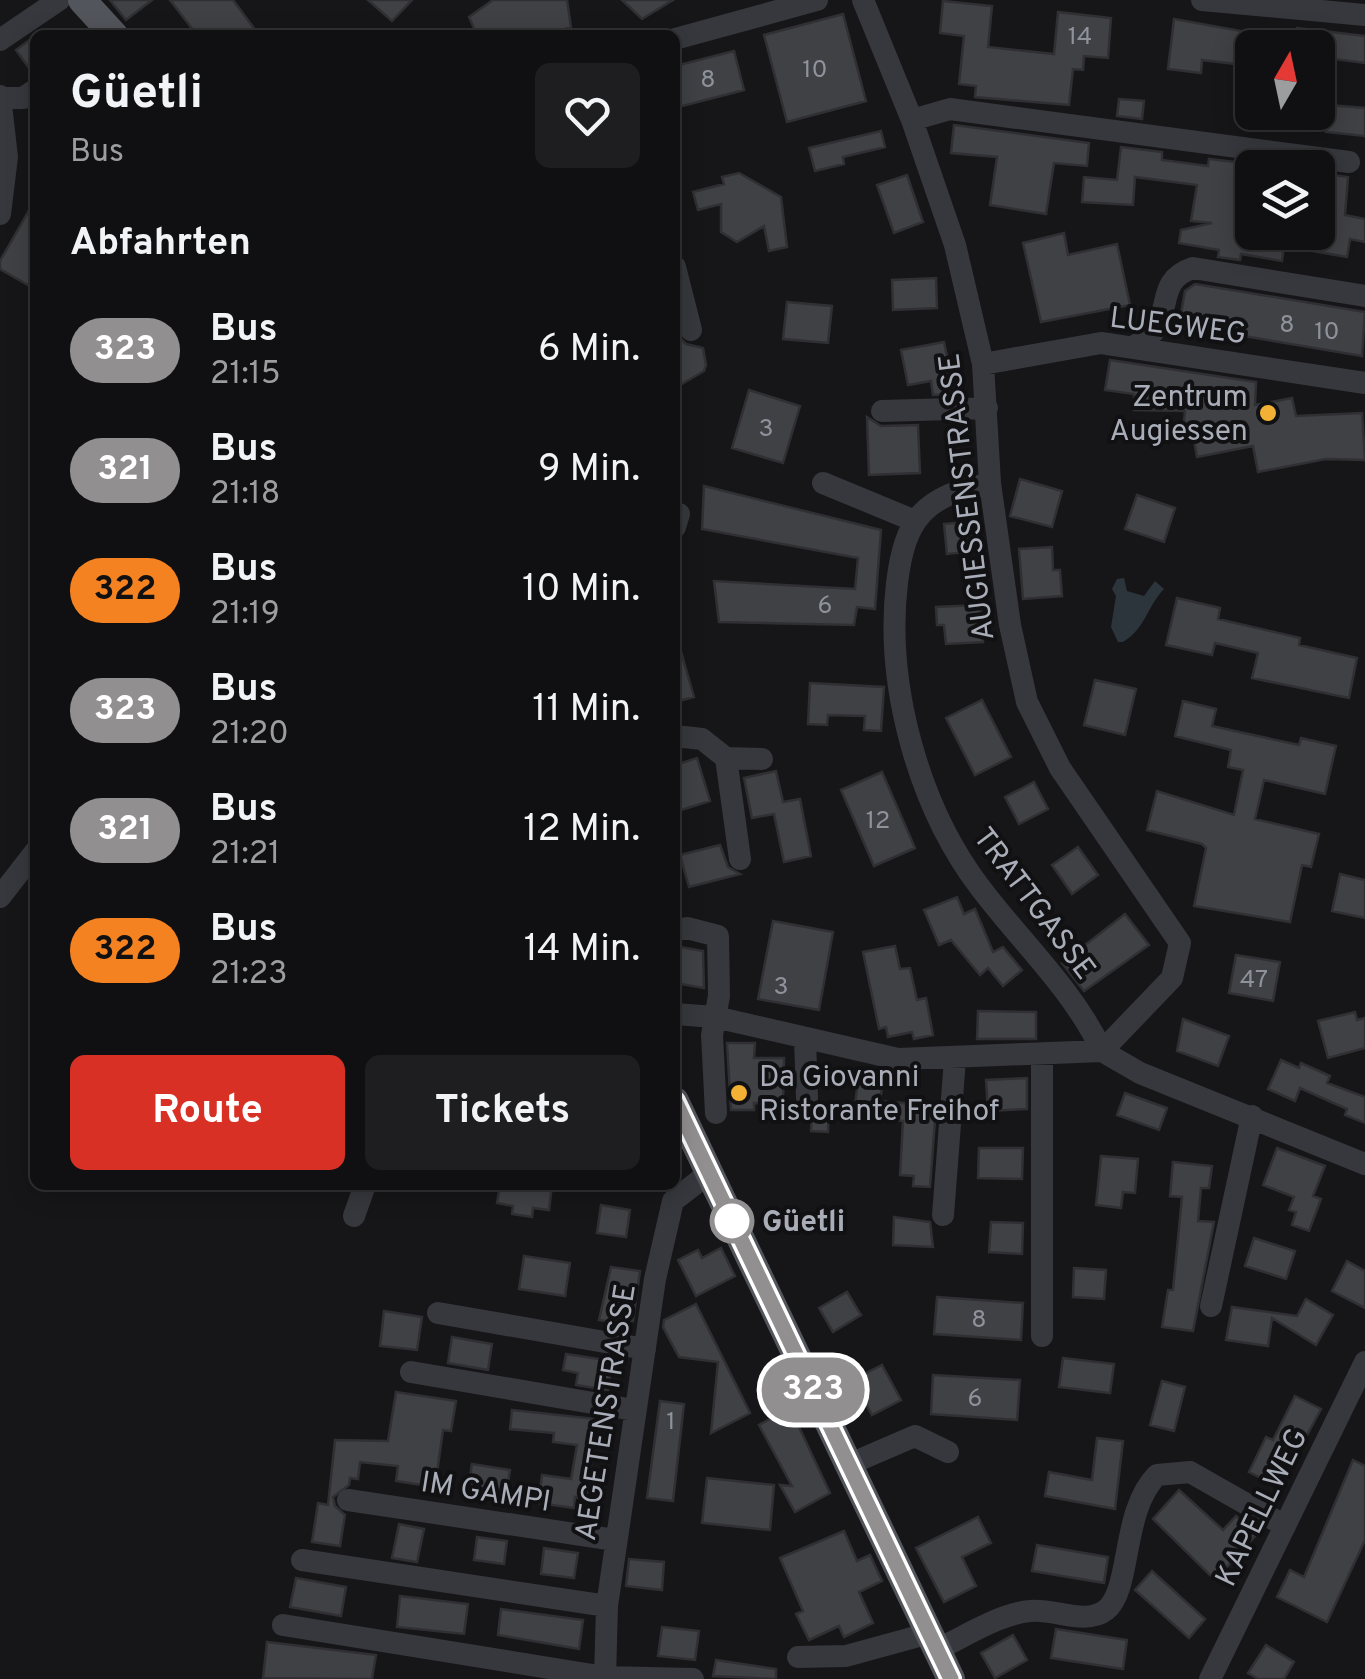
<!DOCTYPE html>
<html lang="de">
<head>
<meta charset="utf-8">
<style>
	body { margin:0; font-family:Overpass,sans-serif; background:#1e1e20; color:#f1f3f6; height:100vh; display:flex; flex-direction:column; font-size:38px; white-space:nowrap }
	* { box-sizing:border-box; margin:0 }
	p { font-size:32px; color:#9c9d9f }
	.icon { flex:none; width:55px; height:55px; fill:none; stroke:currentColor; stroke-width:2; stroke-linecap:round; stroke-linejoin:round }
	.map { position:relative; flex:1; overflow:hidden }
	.sheet { position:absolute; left:30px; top:30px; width:650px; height:1160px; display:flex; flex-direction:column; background:#101012; border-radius:15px; box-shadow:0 5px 25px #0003,0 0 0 2px #303032 }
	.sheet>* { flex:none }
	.badge { padding:0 20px; border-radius:32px; font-size:35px; line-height:65px }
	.needle { width:65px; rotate:9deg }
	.tools { position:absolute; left:1235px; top:30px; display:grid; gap:20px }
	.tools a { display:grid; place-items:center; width:100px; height:100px; border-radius:15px; background:#101012; box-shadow:0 5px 25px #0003,0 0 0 2px #303032; font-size:50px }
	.map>.badge { position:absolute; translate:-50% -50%; box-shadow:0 0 0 5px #fff }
	h2 { padding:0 40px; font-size:38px; line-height:90px }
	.round { display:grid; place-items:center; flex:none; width:105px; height:105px; border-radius:15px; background:#1e1e20 }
	.headline { display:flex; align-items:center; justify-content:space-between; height:170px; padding:0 40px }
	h1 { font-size:48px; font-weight:700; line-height:75px }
	.button { display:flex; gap:20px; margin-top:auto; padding:20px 40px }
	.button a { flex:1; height:115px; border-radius:15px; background:#d93025; color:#fff; font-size:40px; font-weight:700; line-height:115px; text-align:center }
	.button a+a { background:#1e1e20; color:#f1f3f6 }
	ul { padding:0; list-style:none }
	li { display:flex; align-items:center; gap:30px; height:120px; padding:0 40px }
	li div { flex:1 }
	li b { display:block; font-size:38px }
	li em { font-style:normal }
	li .badge { min-width:110px; font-weight:700; text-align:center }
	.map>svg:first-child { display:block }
</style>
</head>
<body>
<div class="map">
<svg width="1365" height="1679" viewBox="0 0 1365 1679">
	<rect width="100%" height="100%" fill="#161618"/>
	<!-- water -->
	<path fill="#2c353c" d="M 1124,578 L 1127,591 L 1144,596 L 1155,581 L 1164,589 C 1146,608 1146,628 1123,642 L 1118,642 L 1111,627 L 1116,596 L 1112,589 L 1117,579 Z"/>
	<!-- building -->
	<path fill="#404145" stroke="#303034" stroke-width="2.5" d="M 110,0 L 152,0 L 126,20 Z
		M 170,0 L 233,0 L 259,35 L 197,35 Z
		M 368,0 L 412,0 L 392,21 Z
		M 493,0 L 567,0 L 571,27 L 547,35 L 477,35 L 469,17 Z
		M 622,0 L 673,0 L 642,19 Z
		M 943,1 L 992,6 L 988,47 L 1054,54 L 1058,12 L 1111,18 L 1108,58 L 1084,56 L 1083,70 L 1073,69 L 1069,105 L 975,97 L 976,86 L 959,84 L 964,36 L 940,33 Z
		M 843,14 L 866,101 L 787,122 L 764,35 Z
		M 1174,19 L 1252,33 L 1252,66 L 1202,60 L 1201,73 L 1168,69 Z
		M 1297,28 L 1365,36 L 1365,63 L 1318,57 L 1318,48 L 1294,48 Z
		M 35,36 L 35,75 L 34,75 L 16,50 Z
		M 734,51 L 744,90 L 675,108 L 675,66 Z
		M 1119,99 L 1144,101 L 1142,119 L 1117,116 Z
		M 1329,105 L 1365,108 L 1365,136 L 1326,132 Z
		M 954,125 L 1089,143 L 1087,166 L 1054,163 L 1046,214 L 990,205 L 997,157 L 951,153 Z
		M 881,131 L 885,147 L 843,157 L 844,164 L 815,171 L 809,148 Z
		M 1121,147 L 1162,152 L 1162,160 L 1208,166 L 1209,159 L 1252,164 L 1252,232 L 1318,232 L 1318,173 L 1348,177 L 1345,215 L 1365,219 L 1365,242 L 1350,239 L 1347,257 L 1284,246 L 1282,261 L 1241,254 L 1240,260 L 1218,257 L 1219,250 L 1179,243 L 1181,230 L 1212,223 L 1191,221 L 1197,185 L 1135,177 L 1133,205 L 1082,202 L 1084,177 L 1117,180 Z
		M 739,173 L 781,197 L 787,247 L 769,251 L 764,226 L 737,242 L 721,232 L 721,204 L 698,210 L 693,192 L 724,184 L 722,177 Z
		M 907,175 L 923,222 L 894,233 L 877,185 Z
		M 35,200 L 35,289 L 0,269 L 0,261 Z
		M 1064,233 L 1068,255 L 1117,244 L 1130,305 L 1041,322 L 1023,243 Z
		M 936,278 L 937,308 L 893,310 L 892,280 Z
		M 1195,284 L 1365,312 L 1362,356 L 1179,325 L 1185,291 Z
		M 787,302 L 832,306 L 828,343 L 783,339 Z
		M 675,333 L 686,344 L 703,348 L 706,365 L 704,371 L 675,388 Z
		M 944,342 L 955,394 L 933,395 L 931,381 L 908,385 L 901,350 Z
		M 1110,360 L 1256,382 L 1255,405 L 1292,398 L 1296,416 L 1362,413 L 1365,460 L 1326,459 L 1258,472 L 1253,446 L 1197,457 L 1192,429 L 1183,431 L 1185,411 L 1134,410 L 1134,394 L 1105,390 Z
		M 749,390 L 800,406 L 783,463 L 732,448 Z
		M 867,417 L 881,426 L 918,425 L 920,473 L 869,475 Z
		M 1020,479 L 1062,491 L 1052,527 L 1010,516 Z
		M 704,486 L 881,530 L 875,609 L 857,607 L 854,625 L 719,622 L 714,581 L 855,589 L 858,558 L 702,529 Z
		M 1137,495 L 1175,508 L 1164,542 L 1125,529 Z
		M 974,521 L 978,551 L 947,554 L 944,524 Z
		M 1052,547 L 1053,570 L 1060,570 L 1062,596 L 1023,599 L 1019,549 Z
		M 1177,598 L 1220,608 L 1218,619 L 1300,638 L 1299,645 L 1357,658 L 1349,698 L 1252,678 L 1258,653 L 1215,643 L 1212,655 L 1166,645 Z
		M 980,605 L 983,642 L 946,644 L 944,625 L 937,625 L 936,607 Z
		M 675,648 L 680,648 L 694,697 L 675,702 Z
		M 1095,680 L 1136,689 L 1125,735 L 1084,725 Z
		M 810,683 L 884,687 L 881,731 L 864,730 L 865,716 L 828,715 L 827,725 L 808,724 Z
		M 982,700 L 1011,757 L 975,775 L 946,718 Z
		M 1183,701 L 1216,709 L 1212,726 L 1299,745 L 1301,738 L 1336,746 L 1325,794 L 1264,780 L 1255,819 L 1319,834 L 1311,867 L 1302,865 L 1290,922 L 1194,906 L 1206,848 L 1202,844 L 1147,830 L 1157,791 L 1234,815 L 1243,770 L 1228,767 L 1231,750 L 1175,736 Z
		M 697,758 L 710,801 L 675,812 L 675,765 Z
		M 776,771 L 783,802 L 800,799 L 811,856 L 784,862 L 774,814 L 752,818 L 744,778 Z
		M 882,772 L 915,848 L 874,866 L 841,790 Z
		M 1034,782 L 1048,809 L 1019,824 L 1005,797 Z
		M 720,845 L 728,867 L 740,874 L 689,887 L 680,855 Z
		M 1078,847 L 1098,875 L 1072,894 L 1052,865 Z
		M 1340,874 L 1365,880 L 1365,918 L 1332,911 Z
		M 957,897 L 964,914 L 975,909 L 993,952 L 1003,947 L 1022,970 L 1003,986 L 988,968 L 980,975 L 951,940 L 939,945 L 924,910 Z
		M 1125,914 L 1149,945 L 1084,991 L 1062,963 Z
		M 773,921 L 833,932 L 819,1010 L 758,999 Z
		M 675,946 L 703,951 L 704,988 L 675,983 Z
		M 895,946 L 900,969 L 910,968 L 917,1000 L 926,998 L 933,1035 L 914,1039 L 912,1032 L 888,1037 L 886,1027 L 879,1029 L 863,952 Z
		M 1236,955 L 1280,962 L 1273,1001 L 1229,993 Z
		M 978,1011 L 1036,1012 L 1036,1039 L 977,1039 Z
		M 1355,1012 L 1357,1020 L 1365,1018 L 1365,1048 L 1328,1058 L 1318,1021 Z
		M 1183,1019 L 1229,1036 L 1218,1066 L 1177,1051 Z
		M 727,1043 L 755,1043 L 754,1058 L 784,1058 L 783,1104 L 754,1103 L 754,1110 L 731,1110 Z
		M 1281,1060 L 1299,1068 L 1301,1063 L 1330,1076 L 1327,1083 L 1365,1097 L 1365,1123 L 1345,1115 L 1347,1109 L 1300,1088 L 1295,1101 L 1268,1089 Z
		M 859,1070 L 884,1073 L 880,1101 L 936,1106 L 930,1187 L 913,1186 L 914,1176 L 900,1175 L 903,1121 L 854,1115 Z
		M 1027,1078 L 1027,1109 L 988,1111 L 986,1080 Z
		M 1125,1093 L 1167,1108 L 1159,1130 L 1117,1115 Z
		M 820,1106 L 829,1106 L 828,1132 L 811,1131 L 812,1112 Z
		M 979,1148 L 1023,1148 L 1022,1179 L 978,1178 Z
		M 1277,1148 L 1325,1166 L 1313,1196 L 1321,1199 L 1309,1231 L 1292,1225 L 1296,1212 L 1289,1210 L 1294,1197 L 1263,1185 Z
		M 1101,1156 L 1138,1159 L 1135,1193 L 1123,1192 L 1121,1208 L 1096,1205 Z
		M 1173,1162 L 1212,1166 L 1209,1188 L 1201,1188 L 1198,1221 L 1214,1222 L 1193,1331 L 1162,1327 L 1168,1290 L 1173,1290 L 1182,1197 L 1170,1196 Z
		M 500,1185 L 552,1185 L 549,1210 L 533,1208 L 532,1217 L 512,1214 L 513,1206 L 497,1203 Z
		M 601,1205 L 630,1210 L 626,1237 L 597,1233 Z
		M 894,1217 L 930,1222 L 933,1247 L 893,1245 Z
		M 991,1222 L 1023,1223 L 1022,1254 L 989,1252 Z
		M 1254,1238 L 1295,1251 L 1286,1279 L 1245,1266 Z
		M 721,1248 L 735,1276 L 696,1296 L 678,1260 L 698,1250 L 702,1258 Z
		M 524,1256 L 570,1263 L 565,1296 L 519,1289 Z
		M 1347,1261 L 1365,1271 L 1365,1308 L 1332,1291 Z
		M 611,1267 L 640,1271 L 633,1321 L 625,1320 L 625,1324 L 599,1320 Z
		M 1074,1268 L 1106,1270 L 1104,1299 L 1073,1297 Z
		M 847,1292 L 861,1315 L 833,1332 L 819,1308 Z
		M 937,1297 L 1023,1303 L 1021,1340 L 934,1334 Z
		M 1306,1299 L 1333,1315 L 1316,1345 L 1272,1318 L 1268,1346 L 1226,1340 L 1232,1307 L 1297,1316 Z
		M 696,1304 L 750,1413 L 711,1433 L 718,1362 L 679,1357 L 663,1327 L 664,1320 Z
		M 384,1311 L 422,1317 L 417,1350 L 380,1346 Z
		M 452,1337 L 492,1344 L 488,1370 L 448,1363 Z
		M 566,1354 L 612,1361 L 608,1390 L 576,1385 L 578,1373 L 563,1370 Z
		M 1063,1358 L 1114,1364 L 1110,1393 L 1059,1387 Z
		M 882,1365 L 901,1400 L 872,1415 L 853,1380 Z
		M 933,1375 L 1020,1380 L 1017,1420 L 931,1414 Z
		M 1162,1381 L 1185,1387 L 1174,1431 L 1150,1425 Z
		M 396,1392 L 456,1401 L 451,1431 L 443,1430 L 435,1487 L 396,1481 L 398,1466 L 360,1462 L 358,1479 L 350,1478 L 349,1485 L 333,1497 L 335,1506 L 345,1515 L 340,1546 L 312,1542 L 318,1503 L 328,1505 L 335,1440 L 388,1441 Z
		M 1295,1396 L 1321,1409 L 1279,1487 L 1249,1472 L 1266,1437 L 1273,1440 Z
		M 660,1401 L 684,1404 L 673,1501 L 647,1498 Z
		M 790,1408 L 830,1493 L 795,1512 L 780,1485 L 792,1486 L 759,1425 Z
		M 512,1410 L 596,1419 L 590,1474 L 605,1477 L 602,1501 L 575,1497 L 574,1508 L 538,1503 L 542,1475 L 571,1479 L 577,1445 L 553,1442 L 554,1433 L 510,1429 Z
		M 1097,1438 L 1123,1441 L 1115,1509 L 1045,1496 L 1049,1472 L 1092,1480 Z
		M 1353,1460 L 1365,1466 L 1365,1540 L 1327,1622 L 1277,1597 L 1290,1570 L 1304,1577 Z
		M 472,1464 L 510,1470 L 506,1495 L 468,1489 Z
		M 707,1478 L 774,1485 L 770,1530 L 702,1523 Z
		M 1179,1490 L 1223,1530 L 1236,1516 L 1257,1534 L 1215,1580 L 1153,1519 Z
		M 978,1517 L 991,1543 L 962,1557 L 976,1586 L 944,1602 L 916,1548 Z
		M 399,1524 L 424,1529 L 417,1562 L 392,1558 Z
		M 844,1531 L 857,1561 L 870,1555 L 882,1581 L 859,1592 L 873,1623 L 844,1637 L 839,1626 L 809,1640 L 796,1614 L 803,1611 L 780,1558 Z
		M 477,1537 L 507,1541 L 504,1564 L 474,1560 Z
		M 1037,1545 L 1108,1557 L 1104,1583 L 1032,1571 Z
		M 544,1548 L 578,1553 L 574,1578 L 541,1574 Z
		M 629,1559 L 664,1562 L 662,1590 L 626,1586 Z
		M 1152,1571 L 1205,1619 L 1189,1638 L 1135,1590 Z
		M 296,1578 L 346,1587 L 341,1616 L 290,1607 Z
		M 400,1596 L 468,1604 L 464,1634 L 397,1627 Z
		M 501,1609 L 583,1620 L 579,1649 L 498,1635 Z
		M 662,1627 L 699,1631 L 695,1660 L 658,1656 Z
		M 1056,1629 L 1127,1640 L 1123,1669 L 1051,1658 Z
		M 1013,1635 L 1027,1660 L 995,1678 L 981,1653 Z
		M 267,1642 L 376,1655 L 372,1679 L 263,1678 Z
		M 1266,1645 L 1294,1662 L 1284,1679 L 1258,1679 L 1248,1673 Z
		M 716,1660 L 776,1669 L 776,1679 L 713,1676 Z"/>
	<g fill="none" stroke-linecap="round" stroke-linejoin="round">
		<!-- minor -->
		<path stroke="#37383d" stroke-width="22" d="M 863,0 L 912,120 L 955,245 L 983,364 L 990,483 L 1010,625 L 1027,702 L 1060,768 L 1180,943 L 1172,978 L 1102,1051 C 1073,989 1020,941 979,886 C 918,805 885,684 897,583 C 905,518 924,496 990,483
			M 1202,0 L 1365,15
			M 675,39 L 817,0
			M 0,40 L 59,0
			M 0,96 L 7,157 L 0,214
			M 1,98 L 23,98 L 35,90
			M 912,120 L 950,109 L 1349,162
			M 675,267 L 691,330
			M 1136,345 C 1180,324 1149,282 1193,268 L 1365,296
			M 983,364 L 1101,343 L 1365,383
			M 882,411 L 987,408
			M 823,483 L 915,521
			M 675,527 L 679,514
			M 675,736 L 702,739 L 726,758 L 740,859
			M 726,758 L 762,759
			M 0,897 L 35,852
			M 675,930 L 687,928 L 718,936 L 719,996 L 712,1035 L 716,1113
			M 675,1014 L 715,1017 L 898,1059 L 1102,1051 L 1140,1073 L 1365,1164
			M 805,1039 L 807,1098
			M 943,1215 L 955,1059
			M 354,1216 L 365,1185
			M 1211,1306 L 1252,1116
			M 438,1313 L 645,1349
			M 1042,1336 L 1042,1056
			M 411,1372 L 634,1410
			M 850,1464 L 915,1436 L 948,1452
			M 348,1500 L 615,1540
			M 302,1560 L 607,1606
			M 283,1625 L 605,1677 L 693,1679
			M 938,1649 C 966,1636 999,1614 1030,1611 C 1054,1608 1085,1626 1106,1610 C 1132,1589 1121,1511 1157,1475 L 1190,1472 L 1285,1526
			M 798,1657 L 846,1656 L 930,1633
			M 605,1679 L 607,1606 L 655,1279 L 673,1201 L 709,1173
			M 1210,1679 L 1365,1362"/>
		<!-- major -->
		<path stroke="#53555c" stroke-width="28" d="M 82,0 L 114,35
			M 675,1101 L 951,1679"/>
	</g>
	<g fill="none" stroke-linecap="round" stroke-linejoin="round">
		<defs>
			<path id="line" d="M 675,1101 L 951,1679"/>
		</defs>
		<!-- line casing -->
		<use href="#line" stroke="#fff" stroke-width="22"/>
		<!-- line -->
		<use href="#line" stroke="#918f90" stroke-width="15"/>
	</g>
	<!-- markers -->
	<g fill="#f2b134" stroke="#111113" stroke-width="4">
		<circle cx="1268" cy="413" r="10"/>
		<circle cx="739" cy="1093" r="10"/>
	</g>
	<circle fill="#fff" stroke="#918f90" stroke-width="5" cx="732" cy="1221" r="20"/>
	<g text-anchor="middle" stroke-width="8" stroke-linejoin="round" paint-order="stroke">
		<!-- number labels -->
		<g font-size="25" fill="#8e929b">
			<text x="1080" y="44">14</text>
			<text x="815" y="77">10</text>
			<text x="708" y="87">8</text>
			<text x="1287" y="332">8</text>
			<text x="1327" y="339">10</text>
			<text x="766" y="436">3</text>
			<text x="825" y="613">6</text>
			<text x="878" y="828">12</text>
			<text x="1254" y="987">47</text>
			<text x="781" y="994">3</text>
			<text x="979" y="1327">8</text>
			<text x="975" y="1406">6</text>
			<text x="671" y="1429">1</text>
		</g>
		<!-- street labels -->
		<g font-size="30" fill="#a8adb8" stroke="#111113">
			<text transform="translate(1178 325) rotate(7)" y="10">LUEGWEG</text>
			<text transform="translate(966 497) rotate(-97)" y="10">AUGIESSENSTRASSE</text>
			<text transform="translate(1035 903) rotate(53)" y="10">TRATTGASSE</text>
			<text transform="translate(605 1412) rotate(-81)" y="10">AEGETENSTRASSE</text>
			<text transform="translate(486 1491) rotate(9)" y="10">IM GAMPI</text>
			<text transform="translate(1261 1507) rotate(-64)" y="10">KAPELLWEG</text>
		</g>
		<!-- poi labels -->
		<g font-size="30" fill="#a8adb8" stroke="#111113" text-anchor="end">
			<text x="1248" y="406">Zentrum<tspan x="1248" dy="34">Augiessen</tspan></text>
			<text x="759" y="1086" text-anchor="start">Da Giovanni<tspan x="759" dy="34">Ristorante Freihof</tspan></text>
		</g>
		<!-- stop labels -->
		<g font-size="30" font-weight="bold" fill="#a8adb8" stroke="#111113" text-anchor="start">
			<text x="762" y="1231">Güetli</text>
		</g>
	</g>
</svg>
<div class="tools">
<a><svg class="needle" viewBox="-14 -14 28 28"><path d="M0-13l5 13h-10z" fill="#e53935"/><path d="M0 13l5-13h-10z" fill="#9c9d9f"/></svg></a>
<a><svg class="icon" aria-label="layers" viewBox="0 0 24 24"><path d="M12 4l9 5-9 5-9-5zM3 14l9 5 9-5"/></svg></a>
</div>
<b class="badge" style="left:813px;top:1390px;background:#918f90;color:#fff">323</b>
<section class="sheet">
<div class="headline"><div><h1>Güetli</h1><p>Bus</p></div><a class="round"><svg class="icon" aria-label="heart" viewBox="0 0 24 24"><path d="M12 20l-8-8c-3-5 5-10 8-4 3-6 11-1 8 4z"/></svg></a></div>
<h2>Abfahrten</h2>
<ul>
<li><span class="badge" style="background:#918f90;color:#fff">323</span><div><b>Bus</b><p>21:15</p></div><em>6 Min.</em></li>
<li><span class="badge" style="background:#918f90;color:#fff">321</span><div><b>Bus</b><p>21:18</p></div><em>9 Min.</em></li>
<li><span class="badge" style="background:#f58220;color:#111">322</span><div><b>Bus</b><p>21:19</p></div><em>10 Min.</em></li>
<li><span class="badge" style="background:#918f90;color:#fff">323</span><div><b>Bus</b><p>21:20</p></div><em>11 Min.</em></li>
<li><span class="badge" style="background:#918f90;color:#fff">321</span><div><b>Bus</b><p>21:21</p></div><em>12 Min.</em></li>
<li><span class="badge" style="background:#f58220;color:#111">322</span><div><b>Bus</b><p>21:23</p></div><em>14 Min.</em></li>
</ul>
<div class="button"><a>Route</a><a>Tickets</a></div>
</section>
</div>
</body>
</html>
